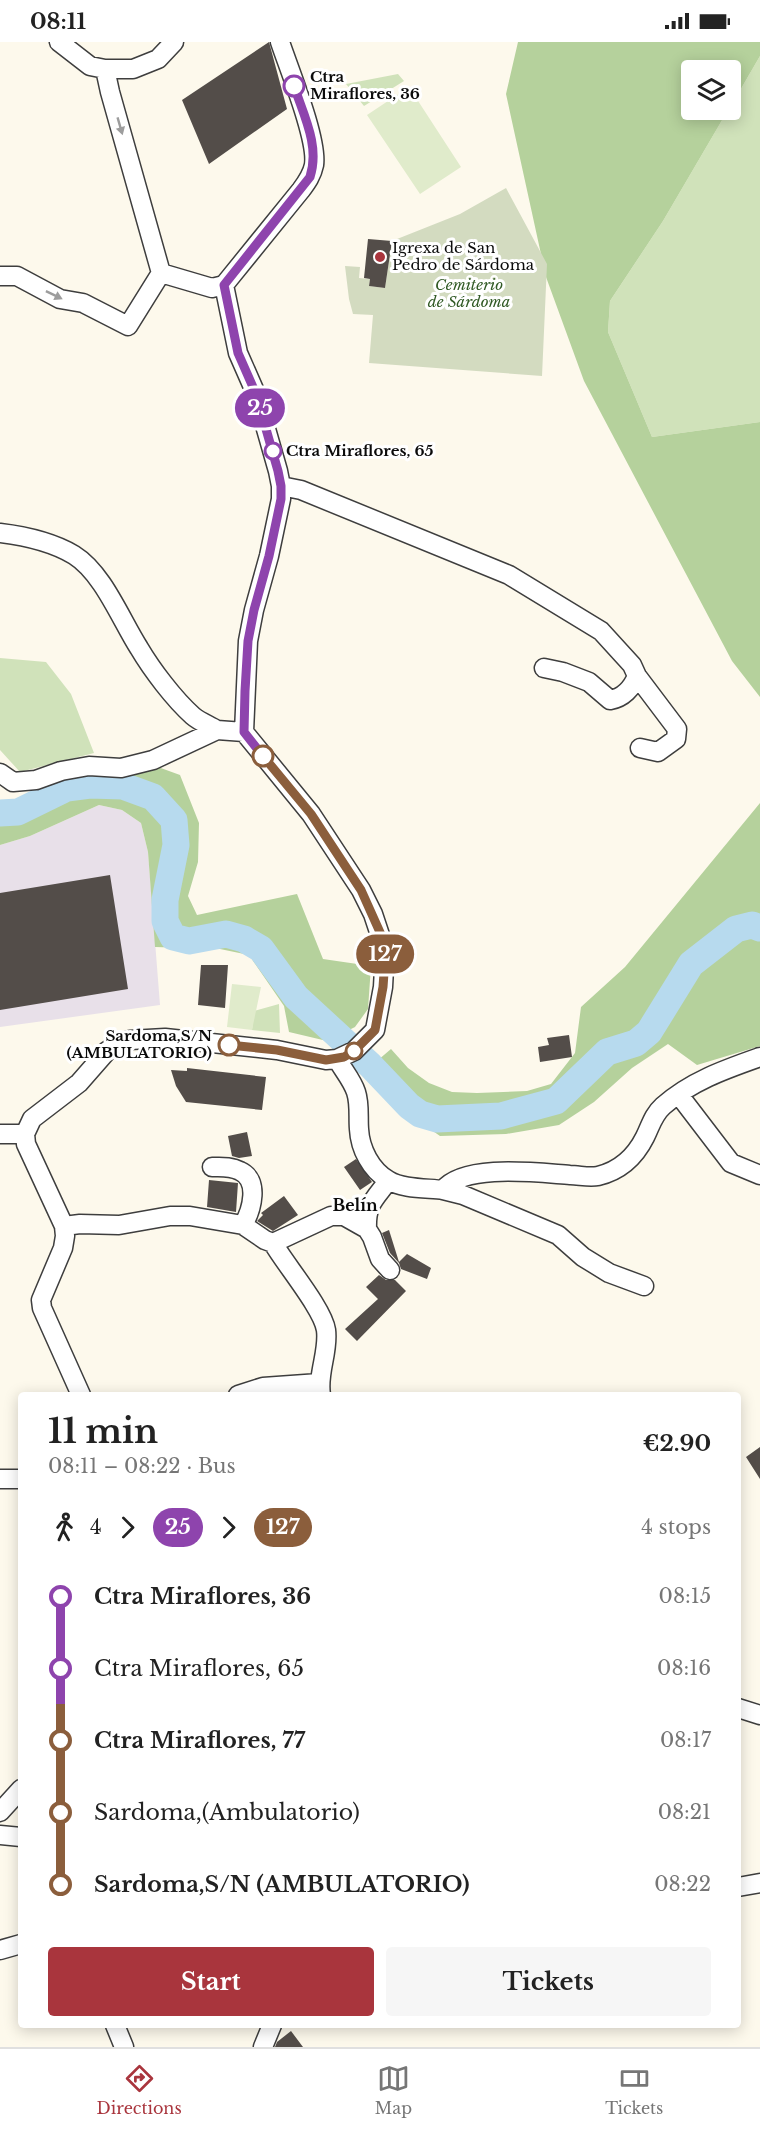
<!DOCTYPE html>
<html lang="en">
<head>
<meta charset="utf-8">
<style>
	body { margin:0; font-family:"Libre Baskerville",serif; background:#f6f6f6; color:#222; height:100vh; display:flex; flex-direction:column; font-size:22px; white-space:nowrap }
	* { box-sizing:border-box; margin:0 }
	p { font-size:20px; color:#767676 }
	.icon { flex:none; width:33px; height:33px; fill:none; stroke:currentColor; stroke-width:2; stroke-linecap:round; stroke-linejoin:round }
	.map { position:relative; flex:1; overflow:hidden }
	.side { position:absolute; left:18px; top:1350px; width:723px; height:636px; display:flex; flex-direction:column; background:#fff; border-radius:6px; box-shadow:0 3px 15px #0003 }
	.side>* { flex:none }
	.badge { padding:0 12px; border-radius:20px; font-size:21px; line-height:39px }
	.tools { position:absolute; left:681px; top:18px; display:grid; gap:12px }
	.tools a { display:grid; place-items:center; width:60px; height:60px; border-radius:6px; background:#fff; box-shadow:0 3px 15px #0003; font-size:30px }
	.map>.badge { position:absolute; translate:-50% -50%; box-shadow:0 0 0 3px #fff }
	.legs { display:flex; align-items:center; gap:9px; height:66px; padding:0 30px; font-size:20px }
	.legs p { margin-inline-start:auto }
	.summary { display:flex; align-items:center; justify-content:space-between; height:102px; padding:0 30px }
	h1 { font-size:33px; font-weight:700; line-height:45px }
	.cta { display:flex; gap:12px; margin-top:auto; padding:12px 30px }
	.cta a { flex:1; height:69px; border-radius:6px; background:#a9353d; color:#fff; font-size:24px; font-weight:700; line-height:69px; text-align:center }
	.cta a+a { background:#f6f6f6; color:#222 }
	ul { padding:0 30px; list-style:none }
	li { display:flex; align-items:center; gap:21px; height:72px; font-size:22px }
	li i { display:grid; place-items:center; width:9px; height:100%; margin:0 8px; background:currentColor }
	li i::after { content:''; width:15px; height:15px; margin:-8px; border:4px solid; border-radius:50%; background:#fff }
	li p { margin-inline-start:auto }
	li:first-child i { background:linear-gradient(#0000 50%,currentColor 0) }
	li:last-child i { background:linear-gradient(currentColor 50%,#0000 0) }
	.status { display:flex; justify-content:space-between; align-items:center; height:42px; padding:0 30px; background:#fff; direction:ltr }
	.status svg { height:16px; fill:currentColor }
	.menu { display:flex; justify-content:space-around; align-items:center; height:84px; border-top:2px solid #e0e0e0; background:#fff; font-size:16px; color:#767676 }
	.menu a { display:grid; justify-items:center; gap:3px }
	.menu .active { color:#a9353d }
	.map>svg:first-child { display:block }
</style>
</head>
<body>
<div class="status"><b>08:11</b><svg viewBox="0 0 49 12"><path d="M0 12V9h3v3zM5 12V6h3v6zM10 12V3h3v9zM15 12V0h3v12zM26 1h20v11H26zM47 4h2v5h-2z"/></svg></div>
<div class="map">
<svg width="760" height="2005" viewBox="0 0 760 2005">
	<rect width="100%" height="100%" fill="#fdf9ec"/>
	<!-- industrial -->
	<path fill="#e8e0e9" d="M 99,763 L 122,768 L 141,781 L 148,810 L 160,963 L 0,985 L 0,803 L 30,794 Z"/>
	<!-- green -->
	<path fill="#d0e2ba" d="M 760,14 L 760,380 L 652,395 L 608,290 L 610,259 L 663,179 L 728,68 L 730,68 L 731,64 Z
		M 398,32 L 404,39 L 364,64 L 346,42 Z
		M 0,616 L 46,620 L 71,652 L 94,711 L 20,730 L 0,708 Z
		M 279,962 L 280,991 L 252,988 L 254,969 Z"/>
	<!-- forest -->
	<path fill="#b5d19c" d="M 518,0 L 760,0 L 760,14 L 731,64 L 730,28 L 692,28 L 692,68 L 728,68 L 663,179 L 610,259 L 608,290 L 652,395 L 760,380 L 760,655 L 732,619 L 584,339 L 546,235 L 506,52 Z
		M 158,725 L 180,733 L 199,781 L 198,820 L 188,854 L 197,873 L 297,852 L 323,917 L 371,924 L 368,967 L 355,985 L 327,999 L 289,990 L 284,964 L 249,913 L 220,907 L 155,905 L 148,810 L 141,781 L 122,768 L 99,763 L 30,794 L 0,803 L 0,761 L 12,764 L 37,754 L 87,730 Z
		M 760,761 L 760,1004 L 697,1023 L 668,1002 L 632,1026 L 594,1060 L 559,1083 L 506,1092 L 440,1094 L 397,1064 L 364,1030 L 391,1007 L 408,1026 L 429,1041 L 452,1050 L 477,1051 L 527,1049 L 551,1042 L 575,1011 L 581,965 L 625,925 Z"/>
	<!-- cemetery -->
	<path fill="#d3dbc0" d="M 506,146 L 547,222 L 542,334 L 369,321 L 373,273 L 353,272 L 349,257 L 345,224 L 360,225 L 359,236 L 370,237 L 369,244 L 385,246 L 392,199 L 460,172 Z"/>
	<!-- pitch -->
	<path fill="#e0ebcb" d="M 409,45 L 461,125 L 420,152 L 367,73 Z
		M 232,942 L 261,945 L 252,988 L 227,985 Z"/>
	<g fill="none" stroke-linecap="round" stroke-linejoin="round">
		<!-- river -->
		<path stroke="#b7daee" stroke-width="27" d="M 0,771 L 18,770 L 67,746 L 90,743 L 123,744 L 153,755 L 174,778 L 176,803 L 165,858 L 165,879 L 173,895 L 189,899 L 226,892 L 244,897 L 261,907 L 296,955 L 370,1023 L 409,1064 L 420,1072 L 437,1077 L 501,1074 L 556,1059 L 607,1010 L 636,1001 L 649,990 L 691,922 L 736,887 L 752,883 L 760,886"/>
	</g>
	<!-- building -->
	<path fill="#534d49" d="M 269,0 L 287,67 L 209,122 L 182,58 Z
		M 368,197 L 392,199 L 385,246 L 369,244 L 370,237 L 364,236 Z
		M 110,833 L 128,947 L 0,968 L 0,851 Z
		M 201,923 L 228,923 L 225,966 L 198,963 Z
		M 569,993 L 572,1015 L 540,1020 L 538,1005 L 549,1003 L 547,996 Z
		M 187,1026 L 266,1035 L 262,1068 L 186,1060 L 176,1044 L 171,1028 L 187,1029 Z
		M 247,1090 L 252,1114 L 239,1116 L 232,1114 L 228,1094 Z
		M 356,1117 L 372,1140 L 360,1148 L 344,1125 Z
		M 209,1138 L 238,1141 L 236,1170 L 207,1165 Z
		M 284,1154 L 298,1173 L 273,1189 L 257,1179 L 263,1173 L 261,1171 Z
		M 389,1188 L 399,1220 L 407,1212 L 431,1226 L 427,1237 L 401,1227 L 399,1221 L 390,1211 L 382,1191 Z
		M 379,1233 L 386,1238 L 395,1238 L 406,1249 L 357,1299 L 345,1287 L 378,1257 L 366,1245 Z
		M 760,1405 L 760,1437 L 746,1415 Z
		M 291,1989 L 303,2005 L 275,2005 L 277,2000 Z"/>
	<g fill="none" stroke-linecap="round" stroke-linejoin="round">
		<defs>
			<path id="minor" d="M 59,0 L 90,24 L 105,27 L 133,27 L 158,17 L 174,0
				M 105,27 L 110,50 L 161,231 L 212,246 L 224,243
				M 0,234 L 17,234 L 60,257 L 83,261 L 128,284 L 161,231
				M 281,444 L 301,448 L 509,533 L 601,589 L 632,623 L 637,634 L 677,687 L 676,697 L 658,710 L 640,706
				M 0,491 C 25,494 52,500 74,513 C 103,531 121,578 139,606 C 152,628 174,657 193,674 C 200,680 209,683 217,688
				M 544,626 L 563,630 L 589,640 L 610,658 C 623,656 632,646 637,634
				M 0,731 L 13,740 L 36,738 L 61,729 L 89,724 L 121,726 L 153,718 L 217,688 L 244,690
				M 337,1017 C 343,1028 352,1038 356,1050 C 360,1062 358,1075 359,1087 C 360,1107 371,1128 388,1138 C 402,1147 427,1146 443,1148 C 464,1121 539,1131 570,1133 C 579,1133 589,1136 598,1134 C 619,1129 635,1115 645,1095 C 651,1083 653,1073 663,1064 C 691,1039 726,1027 760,1015
				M 679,1053 L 731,1121 L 760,1133
				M 0,1092 L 25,1092
				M 212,1125 C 221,1125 231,1124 240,1129 C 260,1138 252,1168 243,1183
				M 443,1148 L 463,1153 L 558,1193 L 583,1215 L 609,1231 L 644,1244
				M 64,1184 L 80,1182 L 119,1183 L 170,1174 L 190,1174 L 243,1183 L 265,1198 L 273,1201 C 285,1222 323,1267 326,1288 C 329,1310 317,1331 321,1353
				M 367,1187 C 366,1162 374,1158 388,1139
				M 273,1201 L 331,1174 L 344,1174 L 367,1187 L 372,1195 L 380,1217 L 390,1228
				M 81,1353 L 42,1266 L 41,1258 L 63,1206 L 65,1194 L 64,1184 L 26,1102 L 25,1092 L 32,1077 L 79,1041 L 107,1009 L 116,1003 L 130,998 L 165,996 L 277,1008 L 326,1018 L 337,1017 L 354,1009 L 375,988 L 383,945 L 385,908 L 373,872 L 361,848 L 311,772 L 244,690 L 248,599 L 254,568 L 269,514 L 281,457 L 281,444 L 278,429 L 256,352 L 238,311 L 224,243 L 301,148 C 307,140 312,133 314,123 C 318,98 289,27 280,0
				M 238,1353 L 263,1345 L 319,1341
				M 0,1437 L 21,1437
				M 738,1666 L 760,1673
				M 0,1770 L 21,1747
				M 0,1793 L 21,1795
				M 738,1845 L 760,1841
				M 0,1908 L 21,1902
				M 115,1983 L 124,2005
				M 263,2005 L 272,1983"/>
		</defs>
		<!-- minor casing -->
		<use href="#minor" stroke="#3e3e3e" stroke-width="21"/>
		<!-- minor -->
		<use href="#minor" stroke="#fff" stroke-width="18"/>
	</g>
	<!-- one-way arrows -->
	<defs><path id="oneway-solid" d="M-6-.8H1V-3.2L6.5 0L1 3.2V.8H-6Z" transform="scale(1.5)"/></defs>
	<g fill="#9d9d9d">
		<use href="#oneway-solid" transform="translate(120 84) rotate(74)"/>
		<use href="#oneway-solid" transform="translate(54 253) rotate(26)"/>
	</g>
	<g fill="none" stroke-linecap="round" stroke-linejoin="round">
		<defs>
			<path id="line-1" d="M 263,714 L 244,690 L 245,649 L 248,599 L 254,568 L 269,514 L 281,457 L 281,444 L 278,429 L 256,352 L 238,311 L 224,243 L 310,135 C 320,104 304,74 294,44"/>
			<path id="line-2" d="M 229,1003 L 277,1008 L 326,1018 L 344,1015 L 354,1009 L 375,988 L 383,945 L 385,917 L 383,897 L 361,848 L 311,772 L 263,714"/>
		</defs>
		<!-- line-1 casing -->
		<use href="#line-1" stroke="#fff" stroke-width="14"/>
		<!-- line-2 casing -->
		<use href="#line-2" stroke="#fff" stroke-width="14"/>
		<!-- line-1 -->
		<use href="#line-1" stroke="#8e44ad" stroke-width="9"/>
		<!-- line-2 -->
		<use href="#line-2" stroke="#8b5e3c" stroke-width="9"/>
	</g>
	<!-- markers -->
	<g fill="#fff" stroke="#8e44ad" stroke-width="3">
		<circle cx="294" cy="44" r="10"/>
		<circle cx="273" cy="409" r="8"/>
	</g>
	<circle fill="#a9353d" stroke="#fff" stroke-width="2" cx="380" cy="215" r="6"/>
	<g fill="#fff" stroke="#8b5e3c" stroke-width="3">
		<circle cx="263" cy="714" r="10"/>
		<circle cx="229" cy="1003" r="10"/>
		<circle cx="354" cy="1009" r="8"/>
	</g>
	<g text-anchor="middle" stroke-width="6" stroke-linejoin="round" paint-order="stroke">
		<!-- stop labels -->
		<g font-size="15" font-weight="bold" fill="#0b0b0b" stroke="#fff" text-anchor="start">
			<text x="310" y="40">Ctra<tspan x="310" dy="17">Miraflores, 36</tspan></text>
			<text x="286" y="414">Ctra Miraflores, 65</text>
			<text x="212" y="999" text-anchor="end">Sardoma,S/N<tspan x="212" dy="17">(AMBULATORIO)</tspan></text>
		</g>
		<!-- poi labels -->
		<g font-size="15" fill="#0b0b0b" stroke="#fff" text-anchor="start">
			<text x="392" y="211">Igrexa de San<tspan x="392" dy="17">Pedro de Sárdoma</tspan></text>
		</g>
		<!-- park labels -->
		<g font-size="15" font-style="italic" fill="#315a25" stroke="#fff">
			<text x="469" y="248">Cemiterio<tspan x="469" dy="17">de Sárdoma</tspan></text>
		</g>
		<!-- neighbourhood labels -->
		<g font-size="16" font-weight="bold" fill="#0b0b0b" stroke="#fff">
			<text x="355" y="1169">Belín</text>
		</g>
	</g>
</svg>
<div class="tools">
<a><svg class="icon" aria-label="layers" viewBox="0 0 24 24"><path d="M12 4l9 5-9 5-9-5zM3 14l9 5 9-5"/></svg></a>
</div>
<b class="badge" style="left:260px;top:366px;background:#8e44ad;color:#fff">25</b>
<b class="badge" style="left:385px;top:912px;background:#8b5e3c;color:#fff">127</b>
<section class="side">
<div class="summary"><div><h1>11 min</h1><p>08:11 – 08:22 · Bus</p></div><b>€2.90</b></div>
<div class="legs"><svg class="icon" aria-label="walk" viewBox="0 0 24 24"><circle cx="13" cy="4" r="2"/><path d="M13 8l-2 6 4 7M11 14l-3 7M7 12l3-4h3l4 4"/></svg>4<svg class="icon" aria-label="forward" viewBox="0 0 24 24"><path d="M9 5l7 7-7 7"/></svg><b class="badge" style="background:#8e44ad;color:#fff">25</b><svg class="icon" aria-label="forward" viewBox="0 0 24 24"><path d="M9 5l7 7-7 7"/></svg><b class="badge" style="background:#8b5e3c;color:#fff">127</b><p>4 stops</p></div>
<ul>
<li><i style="color:#8e44ad"></i><b>Ctra Miraflores, 36</b><p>08:15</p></li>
<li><i style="color:#8e44ad"></i><span>Ctra Miraflores, 65</span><p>08:16</p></li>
<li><i style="color:#8b5e3c"></i><b>Ctra Miraflores, 77</b><p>08:17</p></li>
<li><i style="color:#8b5e3c"></i><span>Sardoma,(Ambulatorio)</span><p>08:21</p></li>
<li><i style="color:#8b5e3c"></i><b>Sardoma,S/N (AMBULATORIO)</b><p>08:22</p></li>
</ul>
<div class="cta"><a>Start</a><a>Tickets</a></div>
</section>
</div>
<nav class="menu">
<a class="active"><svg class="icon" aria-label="directions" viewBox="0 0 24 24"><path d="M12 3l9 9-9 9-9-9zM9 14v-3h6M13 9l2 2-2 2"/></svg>Directions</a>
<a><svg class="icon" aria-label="map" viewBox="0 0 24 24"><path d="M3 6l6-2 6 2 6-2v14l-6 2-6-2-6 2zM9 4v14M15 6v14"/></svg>Map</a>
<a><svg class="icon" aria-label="tickets" viewBox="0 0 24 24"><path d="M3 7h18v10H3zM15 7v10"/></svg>Tickets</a>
</nav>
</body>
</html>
